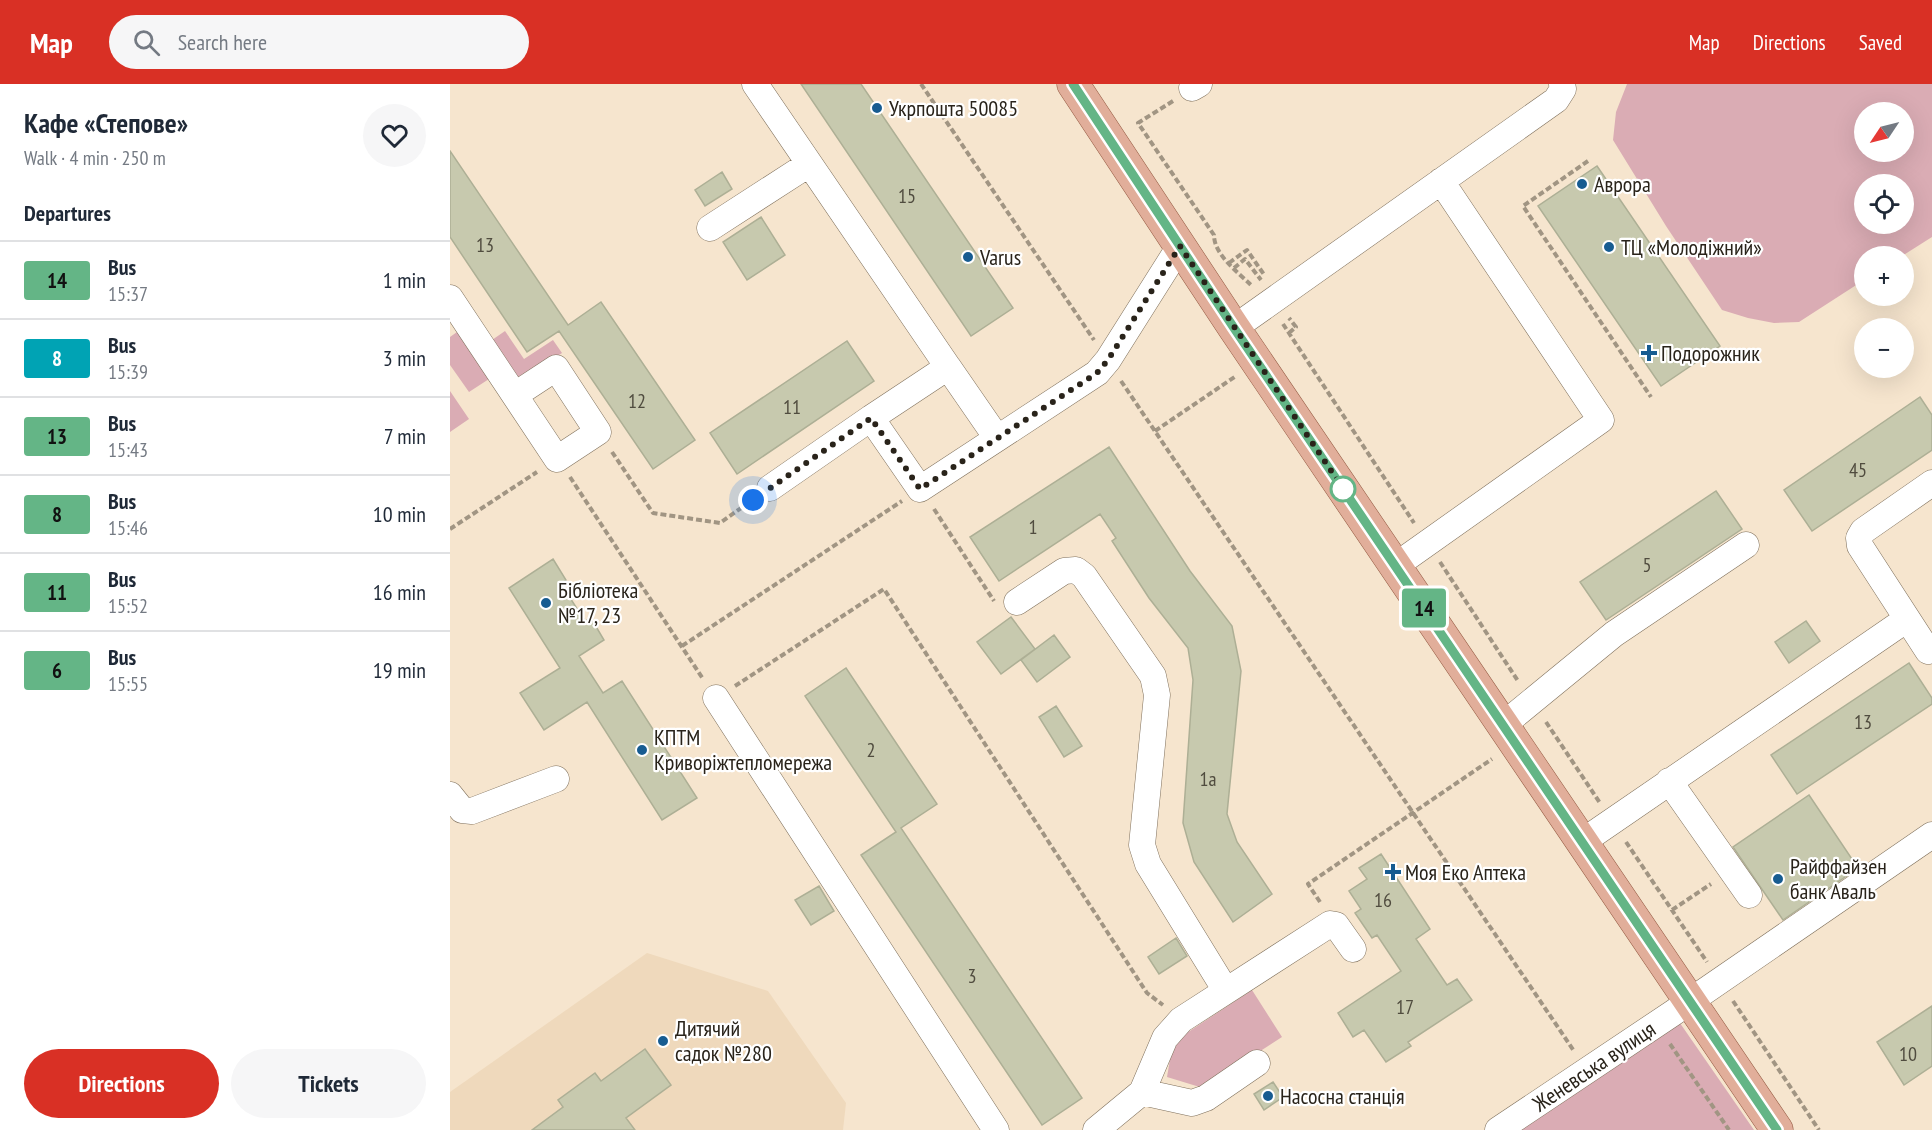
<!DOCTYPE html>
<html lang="en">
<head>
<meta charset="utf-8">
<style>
	body { margin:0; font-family:"PT Sans Narrow",sans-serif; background:#f6f6f7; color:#1f2937; height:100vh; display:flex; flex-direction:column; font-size:22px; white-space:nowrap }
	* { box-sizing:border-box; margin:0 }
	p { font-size:20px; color:#747a83 }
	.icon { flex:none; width:33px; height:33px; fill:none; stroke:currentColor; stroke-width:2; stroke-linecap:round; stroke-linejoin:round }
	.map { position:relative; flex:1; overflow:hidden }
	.sheet { display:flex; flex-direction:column; background:#fff; width:450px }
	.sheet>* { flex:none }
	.badge { padding:0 12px; border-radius:4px; font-size:21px; line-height:39px }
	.needle { width:39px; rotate:235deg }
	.tools { position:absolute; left:1404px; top:18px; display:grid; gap:12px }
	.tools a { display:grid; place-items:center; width:60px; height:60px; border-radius:50%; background:#fff; box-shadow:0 6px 24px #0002; font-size:30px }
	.you { position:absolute; width:30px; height:30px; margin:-15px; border:4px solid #fff; border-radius:50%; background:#1a73e8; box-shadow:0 0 0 9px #1a73e833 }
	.map>.badge { position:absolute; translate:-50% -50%; box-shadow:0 0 0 3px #fff }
	h2 { padding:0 24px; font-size:22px; line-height:54px }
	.round { display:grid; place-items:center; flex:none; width:63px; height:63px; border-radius:32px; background:#f6f6f7 }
	.headline { display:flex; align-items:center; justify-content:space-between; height:102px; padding:0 24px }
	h1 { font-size:28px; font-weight:700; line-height:45px }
	.action { display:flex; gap:12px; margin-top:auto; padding:12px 24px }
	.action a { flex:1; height:69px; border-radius:36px; background:#d93025; color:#fff; font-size:24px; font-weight:700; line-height:69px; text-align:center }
	.action a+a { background:#f6f6f7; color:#1f2937 }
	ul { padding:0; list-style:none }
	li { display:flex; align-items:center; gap:18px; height:78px; padding:0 24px; border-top:2px solid #e0e1e3 }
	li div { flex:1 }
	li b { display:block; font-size:22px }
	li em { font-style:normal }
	li .badge { min-width:66px; font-weight:700; text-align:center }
	header { display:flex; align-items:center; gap:36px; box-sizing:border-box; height:84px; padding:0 30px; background:#d93025; color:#fff }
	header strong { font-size:28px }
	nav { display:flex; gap:33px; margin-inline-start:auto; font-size:21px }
	.search { width:420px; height:54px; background:#f6f6f7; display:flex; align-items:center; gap:15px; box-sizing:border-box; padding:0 21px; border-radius:33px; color:#747a83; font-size:22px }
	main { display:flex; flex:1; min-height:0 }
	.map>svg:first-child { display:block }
</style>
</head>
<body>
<header>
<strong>Map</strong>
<div class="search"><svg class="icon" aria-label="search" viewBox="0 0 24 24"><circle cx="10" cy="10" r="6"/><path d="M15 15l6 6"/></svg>Search here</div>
<nav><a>Map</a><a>Directions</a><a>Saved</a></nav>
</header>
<main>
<section class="sheet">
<div class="headline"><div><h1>Кафе «Степове»</h1><p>Walk · 4 min · 250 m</p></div><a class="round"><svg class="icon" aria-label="heart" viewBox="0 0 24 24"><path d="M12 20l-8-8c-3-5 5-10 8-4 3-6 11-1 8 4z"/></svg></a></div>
<h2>Departures</h2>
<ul>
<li><span class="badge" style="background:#64b586;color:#111">14</span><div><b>Bus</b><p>15:37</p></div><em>1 min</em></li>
<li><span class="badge" style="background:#00a3b4;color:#fff">8</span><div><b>Bus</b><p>15:39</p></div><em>3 min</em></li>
<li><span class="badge" style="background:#64b586;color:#111">13</span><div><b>Bus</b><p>15:43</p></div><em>7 min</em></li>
<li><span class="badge" style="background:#64b586;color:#111">8</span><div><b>Bus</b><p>15:46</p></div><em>10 min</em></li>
<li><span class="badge" style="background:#64b586;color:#111">11</span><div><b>Bus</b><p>15:52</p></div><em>16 min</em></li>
<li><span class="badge" style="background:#64b586;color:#111">6</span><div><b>Bus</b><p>15:55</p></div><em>19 min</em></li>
</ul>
<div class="action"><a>Directions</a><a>Tickets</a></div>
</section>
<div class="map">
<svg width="1482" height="1046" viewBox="0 0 1482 1046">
	<rect width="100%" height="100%" fill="#f6e5ce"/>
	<!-- built -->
	<path fill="#efd9bc" d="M 197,869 L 318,907 L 396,1019 L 393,1046 L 0,1046 L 0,1008 Z"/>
	<!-- green -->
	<path fill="#daacb4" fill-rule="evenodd" d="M 1177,0 L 1482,0 L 1482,153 L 1452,172 L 1414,172 L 1414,196 L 1349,238 L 1324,239 L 1298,234 L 1272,226 L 1216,142 L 1163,56 L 1166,28 ZM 1454,28 L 1454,68 L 1414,68 L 1414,28 ZM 1454,100 L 1454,140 L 1414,140 L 1414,100 Z
		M 55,247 L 74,275 L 103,256 L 112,269 L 69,297 L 42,256 Z
		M 7,248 L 39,295 L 19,308 L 0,281 L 0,253 Z
		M 0,307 L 19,335 L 0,348 Z
		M 802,906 L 832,953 L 753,1004 L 717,993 L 723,958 Z
		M 1223,929 L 1304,1046 L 1048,1046 Z"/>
	<!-- building -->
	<path fill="#c7c9ae" stroke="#adaf95" stroke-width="1.5" d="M 351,0 L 411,0 L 563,224 L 521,252 Z
		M 0,67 L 118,241 L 151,218 L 245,356 L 203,385 L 109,247 L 77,268 L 0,153 Z
		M 1147,82 L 1270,262 L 1211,302 L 1088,122 Z
		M 272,88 L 282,105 L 255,122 L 245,106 Z
		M 311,133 L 335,171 L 297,196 L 273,158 Z
		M 397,257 L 424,297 L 287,390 L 260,349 Z
		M 1470,313 L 1482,331 L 1482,366 L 1362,447 L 1334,406 Z
		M 659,363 L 740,487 L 782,542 L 791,587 L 777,730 L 787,758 L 822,810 L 783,838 L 744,778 L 733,739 L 743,596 L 738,564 L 699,514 L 662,457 L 666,454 L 650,430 L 549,497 L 520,453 Z
		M 1266,407 L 1292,445 L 1156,536 L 1130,498 Z
		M 103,475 L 116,496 L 111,500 L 135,537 L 141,534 L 154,556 L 129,572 L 153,609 L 172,597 L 247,714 L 212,736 L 137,618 L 94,646 L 70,609 L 110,584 L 59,504 Z
		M 561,533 L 585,565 L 551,590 L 527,558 Z
		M 1356,537 L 1370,557 L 1339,579 L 1325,558 Z
		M 604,551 L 620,573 L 587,598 L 571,576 Z
		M 1459,579 L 1482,614 L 1482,620 L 1347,710 L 1321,671 Z
		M 396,584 L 487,720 L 451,744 L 632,1014 L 592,1041 L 411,771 L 446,748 L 355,612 Z
		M 606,622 L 632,662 L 614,673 L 589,633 Z
		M 1359,711 L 1408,784 L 1333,836 L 1283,763 Z
		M 931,770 L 980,845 L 966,855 L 997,901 L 1007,895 L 1022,916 L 958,958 L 961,962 L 936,978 L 914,946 L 903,953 L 888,929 L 951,887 L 927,851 L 922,854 L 905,829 L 911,825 L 899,807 L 917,795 L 909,784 Z
		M 369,802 L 384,827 L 361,841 L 345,816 Z
		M 726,854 L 737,872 L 709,890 L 698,873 Z
		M 1482,922 L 1482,982 L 1454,1001 L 1427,958 Z
		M 195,965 L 221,1001 L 176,1034 L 185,1046 L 82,1046 L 113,1023 L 108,1016 L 145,989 L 151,997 Z
		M 823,998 L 833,1013 L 814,1026 L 804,1010 Z"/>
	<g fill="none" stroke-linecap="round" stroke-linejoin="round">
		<defs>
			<path id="minor" d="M 305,0 L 498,283
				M 742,4 L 749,0
				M 260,144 L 359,80
				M 0,214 L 107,375 L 148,348 L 106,284 L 65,311
				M 784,244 L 1106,16 L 1113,5 L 1112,0
				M 421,334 L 498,283 L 547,354
				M 1482,399 L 1413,447 L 1409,454 L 1410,462 L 1478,567 L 1482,564
				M 320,404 L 421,334 L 470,405 L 647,289 L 658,276 L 730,162
				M 945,482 L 1151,336 L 991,97
				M 567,518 L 614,487 L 626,486 L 634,492 L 703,592 L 707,611 L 692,761 L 698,780 L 776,907
				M 266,614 L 546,1046
				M 1053,641 L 1164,550 L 1296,461
				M 1219,697 L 1299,811
				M 0,711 L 12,726 L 22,727 L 106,695
				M 1132,758 L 1457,535
				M 692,1008 L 742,1019 L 756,1014 L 807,979
				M 646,1046 L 692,1008 L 715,954 L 731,936 L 880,840 L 886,841 L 903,865
				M 1048,1046 L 1223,929 L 1482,751"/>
			<path id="major" d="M 623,0 L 784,244 L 1327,1046"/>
		</defs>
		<!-- minor casing -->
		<use href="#minor" stroke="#7f705c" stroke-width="27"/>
		<!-- major casing -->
		<use href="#major" stroke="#945a42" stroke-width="33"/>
		<!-- path -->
		<path stroke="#a19583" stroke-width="4" stroke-dasharray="6 3" stroke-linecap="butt" d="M 471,0 L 644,256
			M 723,17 L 688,39 L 764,151 C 764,171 788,188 802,202
			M 1138,77 L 1073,122 L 1201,313
			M 779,179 L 797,166 L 815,192
			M 784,184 L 795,175 L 811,196
			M 833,240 L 964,439
			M 839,249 L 846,243 L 839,234
			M 671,297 L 1124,967
			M 705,347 L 786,292
			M 162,368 L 203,429 L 270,439 L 301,417
			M 120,393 L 253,595
			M 484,425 L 544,517
			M 0,445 L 87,388
			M 990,478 L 1068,597
			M 232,562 L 452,417
			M 285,602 L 434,505 L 697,909 L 713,921
			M 1096,638 L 1150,719
			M 1176,758 L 1257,878
			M 870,818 L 858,800 L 1042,675
			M 1222,826 L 1261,800
			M 1283,917 L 1369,1046
			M 1220,960 L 1279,1046"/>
		<!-- minor -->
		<use href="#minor" stroke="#fff" stroke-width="26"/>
		<!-- major -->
		<use href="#major" stroke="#e1ae9a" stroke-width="32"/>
	</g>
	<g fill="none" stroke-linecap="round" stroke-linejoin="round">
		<defs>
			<path id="line" d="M 623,0 L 784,244 L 1327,1046"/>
		</defs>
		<!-- line casing -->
		<use href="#line" stroke="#fff" stroke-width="14"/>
		<!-- line -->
		<use href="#line" stroke="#64b586" stroke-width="9"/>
		<!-- walk -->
		<path stroke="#29231a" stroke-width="6" stroke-dasharray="0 10.8" d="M 303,416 L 421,334 L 470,405 L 647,289 L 658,276 L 730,162 L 894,406 L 893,405"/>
	</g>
	<!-- markers -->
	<g fill="#175c91" stroke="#fff" stroke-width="2">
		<circle cx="427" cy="24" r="6"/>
		<circle cx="1132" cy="100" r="6"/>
		<circle cx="1159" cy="163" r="6"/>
		<circle cx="518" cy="173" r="6"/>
		<path d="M1196 260h6v6h6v6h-6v6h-6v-6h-6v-6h6z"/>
		<circle cx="96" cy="519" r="6"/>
		<circle cx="192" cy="666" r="6"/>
		<path d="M940 779h6v6h6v6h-6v6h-6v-6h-6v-6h6z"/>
		<circle cx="1328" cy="795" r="6"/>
		<circle cx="213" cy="957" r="6"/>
		<circle cx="818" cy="1012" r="6"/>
	</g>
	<circle fill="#fff" stroke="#64b586" stroke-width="3" cx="893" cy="405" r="12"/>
	<g text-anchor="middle" stroke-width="4.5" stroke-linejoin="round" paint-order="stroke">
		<!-- number labels -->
		<g font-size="20" fill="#504c3f">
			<text x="457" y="119">15</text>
			<text x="35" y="168">13</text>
			<text x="187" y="324">12</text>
			<text x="342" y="330">11</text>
			<text x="1408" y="393">45</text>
			<text x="583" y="450">1</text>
			<text x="1197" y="488">5</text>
			<text x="1413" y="645">13</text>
			<text x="421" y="673">2</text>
			<text x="758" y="702">1а</text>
			<text x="933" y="823">16</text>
			<text x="522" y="899">3</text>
			<text x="955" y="930">17</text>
			<text x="1458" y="977">10</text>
		</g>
		<!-- poi labels -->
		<g font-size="22" fill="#29231a" stroke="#fff" text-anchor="start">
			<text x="439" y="32">Укрпошта 50085</text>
			<text x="1144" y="108">Аврора</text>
			<text x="1171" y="171">ТЦ «Молодіжний»</text>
			<text x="530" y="181">Varus</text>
			<text x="1211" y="277">Подорожник</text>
			<text x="108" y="514">Бібліотека<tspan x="108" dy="25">№17, 23</tspan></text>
			<text x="204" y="661">КПТМ<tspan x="204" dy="25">Криворіжтепломережа</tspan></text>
			<text x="1340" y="790">Райффайзен<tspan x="1340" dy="25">банк Аваль</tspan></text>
			<text x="955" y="796">Моя Еко Аптека</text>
			<text x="225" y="952">Дитячий<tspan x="225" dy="25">садок №280</tspan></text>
			<text x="830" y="1020">Насосна станція</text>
		</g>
		<!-- street labels -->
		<g font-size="22" fill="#29231a" stroke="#fff">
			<text transform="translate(1144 982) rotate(-34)" y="8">Женевська вулиця</text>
		</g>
	</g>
</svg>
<div class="tools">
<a><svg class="needle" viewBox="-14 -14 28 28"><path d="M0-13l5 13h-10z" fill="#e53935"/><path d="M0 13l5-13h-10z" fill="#747a83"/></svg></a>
<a><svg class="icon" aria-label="locate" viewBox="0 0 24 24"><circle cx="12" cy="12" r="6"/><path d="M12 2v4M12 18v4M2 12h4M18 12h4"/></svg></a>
<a>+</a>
<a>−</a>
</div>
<div class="you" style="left:303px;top:416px"></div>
<b class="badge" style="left:974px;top:524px;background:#64b586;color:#111">14</b>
</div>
</main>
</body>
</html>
